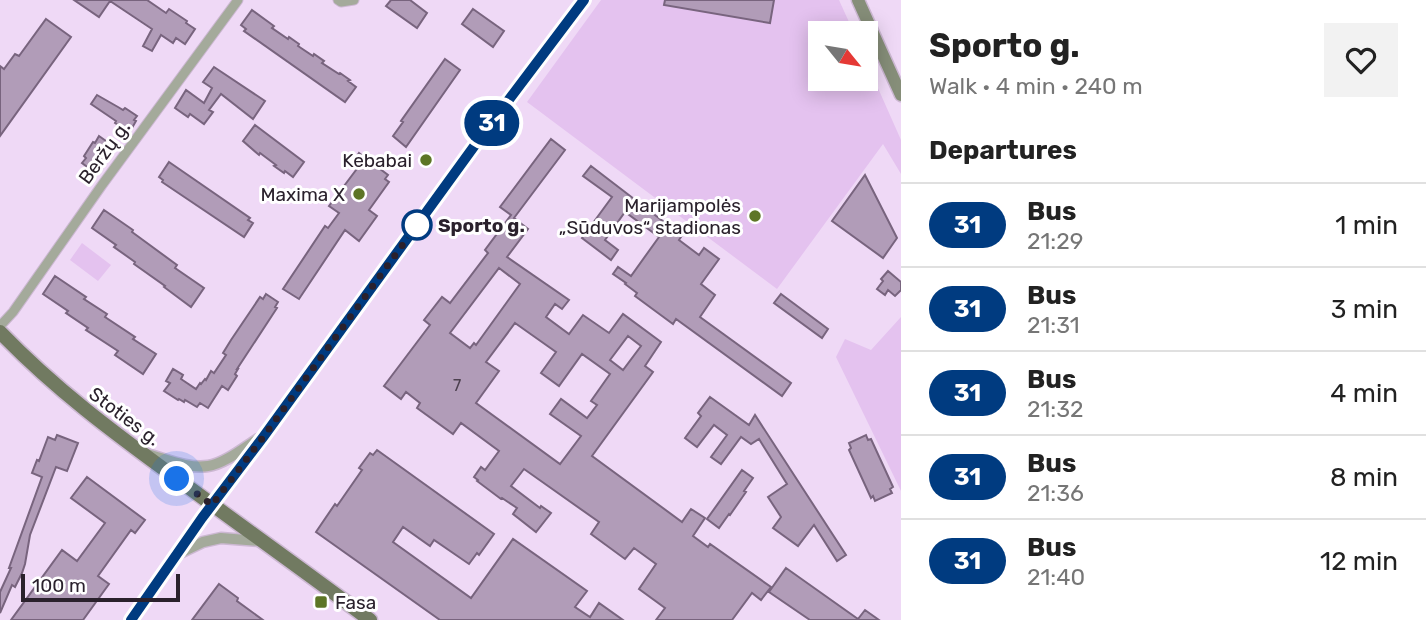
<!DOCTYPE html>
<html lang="en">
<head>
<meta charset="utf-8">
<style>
	body { margin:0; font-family:Rubik,sans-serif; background:#f2f2f2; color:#222; height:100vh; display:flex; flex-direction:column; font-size:26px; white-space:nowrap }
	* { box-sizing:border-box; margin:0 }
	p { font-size:23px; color:#767676 }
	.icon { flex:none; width:38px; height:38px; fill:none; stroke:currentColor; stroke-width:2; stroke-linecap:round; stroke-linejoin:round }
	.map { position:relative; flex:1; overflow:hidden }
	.panel { display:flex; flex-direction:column; background:#fff; width:525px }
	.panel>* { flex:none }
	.badge { padding:0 14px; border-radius:23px; font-size:24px; line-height:46px }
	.needle { width:46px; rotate:120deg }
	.controls { position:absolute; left:808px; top:21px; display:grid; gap:14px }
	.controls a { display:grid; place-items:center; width:70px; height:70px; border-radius:0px; background:#fff; box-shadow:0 4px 18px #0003; font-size:35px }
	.scale { position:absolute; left:21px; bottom:18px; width:159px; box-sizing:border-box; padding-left:7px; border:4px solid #2a212c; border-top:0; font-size:19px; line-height:24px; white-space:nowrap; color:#2a212c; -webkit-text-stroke:5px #fff; paint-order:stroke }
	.you { position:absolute; width:35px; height:35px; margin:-18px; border:5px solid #fff; border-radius:50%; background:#1a73e8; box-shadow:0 0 0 10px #1a73e833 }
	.map>.badge { position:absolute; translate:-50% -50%; box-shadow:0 0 0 4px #fff }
	h2 { padding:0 28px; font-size:26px; line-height:63px }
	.round { display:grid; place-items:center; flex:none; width:74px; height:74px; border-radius:0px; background:#f2f2f2 }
	.headline { display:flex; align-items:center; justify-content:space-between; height:119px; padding:0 28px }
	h1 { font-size:33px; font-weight:700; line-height:52px }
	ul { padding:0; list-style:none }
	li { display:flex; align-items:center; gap:21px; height:84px; padding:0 28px; border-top:2px solid #e0e0e0 }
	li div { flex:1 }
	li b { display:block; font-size:26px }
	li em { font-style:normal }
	li .badge { min-width:77px; font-weight:700; text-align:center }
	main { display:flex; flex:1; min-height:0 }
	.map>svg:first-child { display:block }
</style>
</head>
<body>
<main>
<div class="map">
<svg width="901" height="620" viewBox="0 0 901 620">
	<rect width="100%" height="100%" fill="#efd9f6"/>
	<!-- green -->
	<path fill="#e4c2ef" d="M 601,0 L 839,0 L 854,33 L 821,33 L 821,79 L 866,79 L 866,61 L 901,140 L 901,174 L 883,144 L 777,289 L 527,102 Z
		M 82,243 L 111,265 L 98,281 L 70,260 Z
		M 901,317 L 901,491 L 836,357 L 845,339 L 871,350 Z"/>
	<!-- building -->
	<path fill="#b19cb8" stroke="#78647e" stroke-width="2" fill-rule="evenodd" d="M 74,0 L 147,0 L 166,13 L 169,9 L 187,21 L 186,23 L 195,29 L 185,44 L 176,38 L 173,43 L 161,35 L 152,51 L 143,46 L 152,29 L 110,1 L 99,17 Z
		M 391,0 L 410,0 L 427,13 L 417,28 L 386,6 Z
		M 665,0 L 774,0 L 770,23 L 664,5 Z
		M 473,9 L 504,31 L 493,47 L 462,24 Z
		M 252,10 L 274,26 L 272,28 L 288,39 L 289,37 L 299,44 L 298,46 L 313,56 L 314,54 L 324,61 L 322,63 L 339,74 L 340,73 L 350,80 L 348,81 L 356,87 L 345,102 L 244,31 L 246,29 L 241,25 Z
		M 46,19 L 71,37 L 0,136 L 0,66 L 4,69 L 15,54 L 19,56 Z
		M 445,59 L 460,70 L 406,147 L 393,136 L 403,122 L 401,121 Z
		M 214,67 L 265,101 L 253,119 L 221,94 L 209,110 L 213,112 L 204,124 L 190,114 L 188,117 L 175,108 L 186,90 L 204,103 L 212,88 L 203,82 Z
		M 97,95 L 118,107 L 123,110 L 125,108 L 137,116 L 134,120 L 136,121 L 132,128 L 130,127 L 127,131 L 115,123 L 116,121 L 91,104 Z
		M 255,125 L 304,162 L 293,177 L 285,171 L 284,173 L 274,166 L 276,165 L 260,153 L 259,155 L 243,141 Z
		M 99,136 L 113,146 L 99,167 L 94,164 L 90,169 L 82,163 L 86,158 L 84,156 L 93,142 L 95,143 Z
		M 551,139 L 565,150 L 514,218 L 528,229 L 507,257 L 569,300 L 562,309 L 555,304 L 546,317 L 569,334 L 583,315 L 609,333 L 623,314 L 661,342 L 645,366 L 653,372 L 592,456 L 682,522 L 691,509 L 705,518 L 693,536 L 708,547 L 710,544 L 771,587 L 761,600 L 752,593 L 732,620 L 656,620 L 665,608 L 639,589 L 656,564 L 634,548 L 625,559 L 591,534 L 599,522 L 524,469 L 511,486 L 540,508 L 541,506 L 551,513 L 536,532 L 513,514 L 517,508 L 502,498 L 501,499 L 477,481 L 478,480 L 474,477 L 481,467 L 485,470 L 499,451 L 461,423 L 453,434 L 417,408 L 420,403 L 406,392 L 401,399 L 384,386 L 430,325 L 424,320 L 442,297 L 450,303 L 488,253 L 485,250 L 511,215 L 500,207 ZM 499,268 L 520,284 L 476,345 L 474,343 L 470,348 L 450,333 ZM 515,323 L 556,352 L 541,373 L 559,386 L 582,354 L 610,374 L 591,401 L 597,405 L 587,418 L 561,399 L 550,414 L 581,436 L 560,464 L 476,403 L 499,371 L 486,362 ZM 628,336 L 641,346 L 623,370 L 610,360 Z
		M 359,153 L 388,175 L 385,179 L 389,182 L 369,210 L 377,216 L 359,241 L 345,230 L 299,299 L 283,289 L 325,226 L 328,228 L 339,213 L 329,206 L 359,166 L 353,162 Z
		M 169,162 L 250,218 L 248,220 L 253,223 L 244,237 L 162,182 L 163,180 L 159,177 Z
		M 591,166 L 668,225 L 669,223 L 683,234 L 679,240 L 699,255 L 704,248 L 719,259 L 701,284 L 715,295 L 700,317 L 791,383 L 782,396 L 676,319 L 673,324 L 658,313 L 635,296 L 637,293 L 625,284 L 626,283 L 613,274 L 618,267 L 631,276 L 659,237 L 625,212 L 605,240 L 618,250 L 611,260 L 582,238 L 612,197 L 583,176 Z
		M 865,175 L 897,238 L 883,258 L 832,221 Z
		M 104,210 L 133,230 L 132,232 L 177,265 L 175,268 L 204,288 L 191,307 L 164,287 L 165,286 L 134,264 L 135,262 L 114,247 L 116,245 L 92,228 Z
		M 888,271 L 901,282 L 901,290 L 895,296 L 888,290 L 885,295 L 877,289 L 883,281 L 881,279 Z
		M 55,276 L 86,297 L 84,299 L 107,314 L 105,317 L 135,337 L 133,339 L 156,354 L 143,374 L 115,355 L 118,351 L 86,330 L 88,328 L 66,313 L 68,311 L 43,294 Z
		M 266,294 L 278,302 L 275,307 L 277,308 L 237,369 L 238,369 L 235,374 L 237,376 L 228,390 L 222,386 L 208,408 L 200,403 L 197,407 L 185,400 L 184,402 L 179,399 L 178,400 L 164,391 L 170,383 L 166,381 L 173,369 L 183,375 L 181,379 L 196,389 L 200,383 L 201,384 L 205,379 L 206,380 L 211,371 L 214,373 L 226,355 L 223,353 L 231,340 L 260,297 L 263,299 Z
		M 781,294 L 828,329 L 822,338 L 774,303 Z
		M 710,397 L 749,425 L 755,415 L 846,555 L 837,561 L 814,525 L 798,546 L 773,528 L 781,517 L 768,497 L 787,484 L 759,439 L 751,444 L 741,437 L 721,464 L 711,457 L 727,435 L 714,425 L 697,447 L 685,438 L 701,416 L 698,413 Z
		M 57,435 L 78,443 L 67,471 L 56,467 L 30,535 L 25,564 L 22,573 L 15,587 L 12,585 L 0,613 L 0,592 L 11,568 L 9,568 L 42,477 L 32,473 L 37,460 L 39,461 L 48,437 L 55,440 Z
		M 866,435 L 868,440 L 871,439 L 893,487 L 890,489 L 892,493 L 875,501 L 873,496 L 871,498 L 849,450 L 851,448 L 849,443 Z
		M 377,450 L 494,534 L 479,555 L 477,553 L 469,564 L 434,540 L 430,546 L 403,527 L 393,542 L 471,598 L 513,539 L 587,591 L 575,607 L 590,617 L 599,603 L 623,620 L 440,620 L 316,532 L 335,504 L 337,506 L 362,470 L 359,468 L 370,453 L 373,455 Z
		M 742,470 L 753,478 L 744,491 L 746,492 L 730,515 L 729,514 L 719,528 L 707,519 Z
		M 87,477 L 145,520 L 135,533 L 131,530 L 98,576 L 109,584 L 83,620 L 11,620 L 62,550 L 77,561 L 105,523 L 71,498 Z
		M 786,568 L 858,619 L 865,610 L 879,620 L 810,620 L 769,592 Z
		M 219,584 L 238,598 L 237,601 L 263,620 L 192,620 Z"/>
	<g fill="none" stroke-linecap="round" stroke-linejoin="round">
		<defs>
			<path id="minor" d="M 338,0 L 341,2 L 354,0
				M 0,326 L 13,312 L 102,185 L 238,0"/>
			<path id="tertiary" d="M 147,454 C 166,459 188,469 208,466 C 224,464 245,447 258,439
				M 178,554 L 203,542 L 221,538 L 260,541
				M 131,620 L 202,518 L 264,436 L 509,99 L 584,0"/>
			<path id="secondary" d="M 858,0 L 901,95"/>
			<path id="primary" d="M 0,332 C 55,389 113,432 176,478 C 241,526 306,572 370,620"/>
		</defs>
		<!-- minor casing -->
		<use href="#minor" stroke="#ccb8d2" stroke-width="11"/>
		<!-- tertiary casing -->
		<use href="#tertiary" stroke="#ccb8d2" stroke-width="13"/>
		<!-- secondary casing -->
		<use href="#secondary" stroke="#ccb8d2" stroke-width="15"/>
		<!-- primary casing -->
		<use href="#primary" stroke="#ccb8d2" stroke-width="17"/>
		<!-- minor -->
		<use href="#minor" stroke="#a4aa9b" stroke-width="9"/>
		<!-- tertiary -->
		<use href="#tertiary" stroke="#a4aa9b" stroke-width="10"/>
		<!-- secondary -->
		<use href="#secondary" stroke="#868e79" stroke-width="12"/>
		<!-- primary -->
		<use href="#primary" stroke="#717a61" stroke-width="14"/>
	</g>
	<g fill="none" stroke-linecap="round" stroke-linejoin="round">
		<defs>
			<path id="line" d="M 131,620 L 202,518 L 264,436 L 483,134 L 584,0"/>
		</defs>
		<!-- line casing -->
		<use href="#line" stroke="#fff" stroke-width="16"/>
		<!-- line -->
		<use href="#line" stroke="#003b80" stroke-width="10"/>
		<!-- walk -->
		<path stroke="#2a212c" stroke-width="7" stroke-dasharray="0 12.6" d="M 177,479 L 212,505 L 264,436 L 417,225"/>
	</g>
	<!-- markers -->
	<g fill="#5d7526" stroke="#fff" stroke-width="2.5">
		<circle cx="426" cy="160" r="7"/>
		<circle cx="359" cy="194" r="7"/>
		<circle cx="755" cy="216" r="7"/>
		<rect x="314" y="595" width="14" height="14" rx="3.5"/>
	</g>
	<circle fill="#fff" stroke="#003b80" stroke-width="3.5" cx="417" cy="225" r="14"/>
	<g text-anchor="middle" stroke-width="6" stroke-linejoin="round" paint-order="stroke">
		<!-- number labels -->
		<g font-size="16" fill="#4c404f">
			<text x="457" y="391">7</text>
		</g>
		<!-- street labels -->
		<g font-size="19" fill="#2a212c" stroke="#fff">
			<text transform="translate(104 152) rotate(-54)" y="7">Beržų g.</text>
			<text transform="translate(125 416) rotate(37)" y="7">Stoties g.</text>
		</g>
		<!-- poi labels -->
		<g font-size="19" fill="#2a212c" stroke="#fff" text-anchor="end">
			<text x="412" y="167">Kebabai</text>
			<text x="345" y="201">Maxima X</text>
			<text x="741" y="212">Marijampolės<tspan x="741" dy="22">„Sūduvos“ stadionas</tspan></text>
			<text x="335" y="609" text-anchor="start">Fasa</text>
		</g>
		<!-- stop labels -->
		<g font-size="19" font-weight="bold" fill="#2a212c" stroke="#fff" text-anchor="start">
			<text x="438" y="232">Sporto g.</text>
		</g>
	</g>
</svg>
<div class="controls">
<a><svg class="needle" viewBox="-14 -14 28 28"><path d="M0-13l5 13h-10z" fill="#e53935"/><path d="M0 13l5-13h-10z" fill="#767676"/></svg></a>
</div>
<div class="scale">100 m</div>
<div class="you" style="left:177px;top:479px"></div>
<b class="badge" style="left:492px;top:123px;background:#003b80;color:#fff">31</b>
</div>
<section class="panel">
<div class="headline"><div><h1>Sporto g.</h1><p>Walk · 4 min · 240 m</p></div><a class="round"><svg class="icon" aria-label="heart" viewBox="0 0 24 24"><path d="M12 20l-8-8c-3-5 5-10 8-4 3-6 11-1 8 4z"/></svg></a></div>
<h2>Departures</h2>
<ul>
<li><span class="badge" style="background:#003b80;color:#fff">31</span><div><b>Bus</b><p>21:29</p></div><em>1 min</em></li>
<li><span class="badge" style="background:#003b80;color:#fff">31</span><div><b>Bus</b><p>21:31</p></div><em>3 min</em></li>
<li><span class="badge" style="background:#003b80;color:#fff">31</span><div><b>Bus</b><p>21:32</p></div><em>4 min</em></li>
<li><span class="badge" style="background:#003b80;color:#fff">31</span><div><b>Bus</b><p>21:36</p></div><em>8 min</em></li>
<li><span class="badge" style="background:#003b80;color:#fff">31</span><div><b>Bus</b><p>21:40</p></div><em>12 min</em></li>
</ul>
</section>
</main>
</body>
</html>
